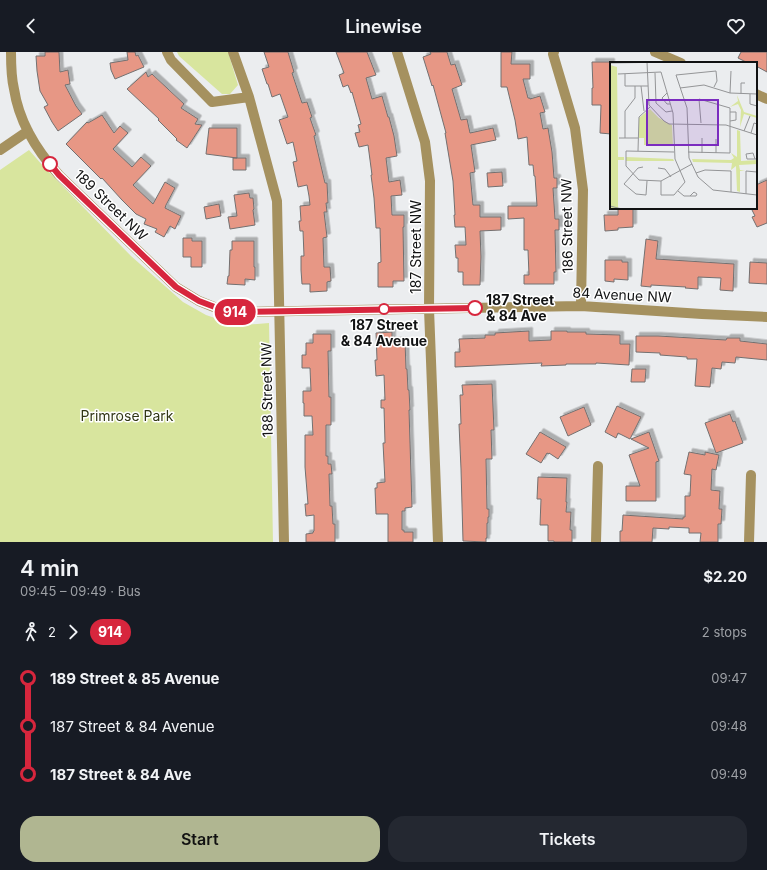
<!DOCTYPE html>
<html lang="en">
<head>
<meta charset="utf-8">
<style>
	body { margin:0; font-family:Inter,sans-serif; background:#242831; color:#f1f3f6; height:100vh; display:flex; flex-direction:column; font-size:15px; white-space:nowrap }
	* { box-sizing:border-box; margin:0 }
	p { font-size:13px; color:#9ea1a6 }
	.icon { flex:none; width:22px; height:22px; fill:none; stroke:currentColor; stroke-width:2; stroke-linecap:round; stroke-linejoin:round }
	.map { position:relative; height:490px; overflow:hidden }
	.drawer { display:flex; flex-direction:column; background:#171b24; flex:1 }
	.drawer>* { flex:none }
	.badge { padding:0 8px; border-radius:13px; font-size:14px; line-height:26px }
	.map>.badge { position:absolute; translate:-50% -50%; box-shadow:0 0 0 2px #fff }
	.legs { display:flex; align-items:center; gap:6px; height:44px; padding:0 20px; font-size:13px }
	.legs p { margin-inline-start:auto }
	.headline { display:flex; align-items:center; justify-content:space-between; height:68px; padding:0 20px }
	h1 { font-size:22px; font-weight:600; line-height:30px }
	.primary-button { display:flex; gap:8px; margin-top:auto; padding:8px 20px }
	.primary-button a { flex:1; height:46px; border-radius:16px; background:#b0b691; color:#111; font-size:16px; font-weight:600; line-height:46px; text-align:center }
	.primary-button a+a { background:#242831; color:#f1f3f6 }
	ul { padding:0 20px; list-style:none }
	li { display:flex; align-items:center; gap:14px; height:48px; font-size:15px }
	li i { display:grid; place-items:center; width:6px; height:100%; margin:0 5px; background:currentColor }
	li i::after { content:''; width:10px; height:10px; margin:-5px; border:3px solid; border-radius:50%; background:#171b24 }
	li p { margin-inline-start:auto }
	li:first-child i { background:linear-gradient(#0000 50%,currentColor 0) }
	li:last-child i { background:linear-gradient(currentColor 50%,#0000 0) }
	header { display:flex; justify-content:space-between; align-items:center; height:52px; padding:0 20px; background:#171b24; font-size:18px; font-weight:600 }
	.map>svg:first-child { display:block }
</style>
</head>
<body>
<header><svg class="icon" aria-label="back" viewBox="0 0 24 24"><path d="M15 5l-7 7 7 7"/></svg>Linewise<svg class="icon" aria-label="heart" viewBox="0 0 24 24"><path d="M12 20l-8-8c-3-5 5-10 8-4 3-6 11-1 8 4z"/></svg></header>
<div class="map">
<svg width="767" height="490" viewBox="0 0 767 490">
	<defs>
		<filter id="shadow"><feDropShadow dx="3.5" dy="-3.5" stdDeviation="0" flood-color="#0004"/></filter>
	</defs>
	<rect width="100%" height="100%" fill="#ebedef"/>
	<!-- green -->
	<path fill="#d8e59e" d="M 177,0 L 228,0 L 238,33 L 230,42 L 222,42 L 179,4 Z
		M 29,98 L 44,115 L 131,204 L 183,250 L 206,263 L 224,269 L 243,273 L 269,271 L 273,490 L 0,490 L 0,118 Z"/>
	<!-- building -->
	<path fill="#e79785" stroke="#737070" filter="url(#shadow)" d="M 45,0 L 59,0 L 60,20 L 68,18 L 70,32 L 65,33 L 76,54 L 82,62 L 58,79 L 52,70 L 44,55 L 48,53 L 40,39 L 37,19 L 36,4 L 45,4 Z
		M 127,0 L 135,0 L 136,4 L 138,3 L 144,15 L 115,27 L 111,18 L 110,11 L 128,8 Z
		M 264,0 L 288,0 L 294,20 L 292,21 L 302,51 L 307,50 L 312,65 L 310,66 L 316,83 L 314,84 L 325,131 L 327,131 L 328,151 L 326,151 L 327,160 L 324,160 L 327,185 L 323,186 L 324,215 L 330,215 L 331,229 L 327,230 L 327,239 L 310,240 L 310,232 L 302,232 L 301,218 L 301,204 L 304,204 L 303,179 L 300,179 L 299,169 L 301,169 L 300,154 L 310,153 L 309,144 L 307,133 L 298,135 L 293,110 L 297,109 L 293,90 L 287,92 L 279,68 L 288,65 L 280,42 L 272,45 L 268,32 L 267,32 L 262,17 L 269,15 Z
		M 336,0 L 367,0 L 376,23 L 366,26 L 372,47 L 382,44 L 388,65 L 389,65 L 394,84 L 397,104 L 386,106 L 389,130 L 400,128 L 402,143 L 391,144 L 392,163 L 404,163 L 404,175 L 403,175 L 404,229 L 393,229 L 393,235 L 378,235 L 378,211 L 381,210 L 380,176 L 376,176 L 374,146 L 371,123 L 372,123 L 368,93 L 359,95 L 355,81 L 360,80 L 358,73 L 361,72 L 352,40 L 351,41 L 348,33 L 343,35 L 339,23 L 344,21 Z
		M 430,0 L 447,0 L 451,13 L 455,12 L 462,33 L 452,37 L 461,68 L 467,67 L 470,81 L 493,76 L 496,88 L 471,93 L 475,120 L 470,121 L 473,153 L 480,153 L 480,165 L 501,165 L 501,178 L 480,179 L 481,205 L 480,233 L 463,233 L 463,220 L 458,220 L 458,206 L 456,206 L 455,193 L 466,193 L 465,175 L 455,175 L 454,163 L 455,163 L 453,129 L 445,81 L 446,81 L 433,33 L 432,34 L 423,5 L 431,2 Z
		M 501,0 L 512,0 L 511,12 L 530,12 L 530,27 L 523,27 L 528,46 L 530,46 L 530,47 L 540,44 L 545,60 L 540,61 L 543,77 L 548,76 L 552,100 L 554,126 L 557,126 L 557,136 L 553,136 L 555,167 L 559,167 L 559,178 L 555,178 L 556,220 L 554,220 L 554,232 L 524,232 L 524,223 L 529,223 L 528,198 L 524,198 L 524,166 L 508,167 L 508,154 L 537,154 L 535,124 L 534,124 L 533,113 L 529,113 L 527,85 L 518,87 L 515,68 L 507,35 L 501,35 Z
		M 741,0 L 767,0 L 767,20 L 756,14 L 756,11 L 748,11 L 738,6 Z
		M 592,10 L 611,10 L 611,82 L 600,81 L 601,53 L 592,53 L 592,36 L 593,36 Z
		M 146,20 L 148,25 L 152,22 L 184,52 L 181,56 L 198,67 L 195,72 L 202,73 L 187,96 L 176,88 L 177,87 L 158,68 L 159,67 L 127,37 Z
		M 102,63 L 114,81 L 120,74 L 128,81 L 113,97 L 132,115 L 141,105 L 151,114 L 133,133 L 153,152 L 165,130 L 175,136 L 166,153 L 165,156 L 181,164 L 175,177 L 170,174 L 164,185 L 155,180 L 157,177 L 144,172 L 146,167 L 136,162 L 122,148 L 102,126 L 101,127 L 66,92 L 87,70 L 88,71 Z
		M 209,76 L 237,76 L 237,106 L 246,106 L 246,118 L 233,118 L 233,106 L 237,106 L 206,102 Z
		M 502,120 L 503,134 L 488,135 L 487,121 Z
		M 767,128 L 767,171 L 757,175 L 752,165 L 755,164 L 751,156 L 756,156 L 756,133 Z
		M 249,141 L 250,146 L 253,146 L 254,157 L 253,158 L 255,173 L 230,177 L 228,165 L 237,164 L 234,143 Z
		M 219,152 L 221,164 L 206,167 L 204,155 Z
		M 618,156 L 633,156 L 633,175 L 618,176 L 618,178 L 605,179 L 604,163 L 618,163 Z
		M 183,186 L 192,186 L 192,189 L 202,189 L 202,215 L 191,215 L 191,205 L 183,205 Z
		M 646,187 L 658,189 L 656,207 L 734,212 L 733,239 L 720,238 L 721,226 L 698,225 L 698,237 L 685,236 L 686,235 L 651,233 L 651,235 L 641,234 Z
		M 232,189 L 254,189 L 254,215 L 255,215 L 255,228 L 245,227 L 245,233 L 227,232 L 228,224 L 229,224 L 230,198 L 232,198 Z
		M 605,208 L 622,208 L 622,210 L 628,210 L 628,228 L 614,227 L 614,230 L 605,229 Z
		M 750,210 L 767,211 L 767,232 L 749,231 Z
		M 529,279 L 529,289 L 551,288 L 551,279 L 567,279 L 567,280 L 586,280 L 586,282 L 620,283 L 620,292 L 630,292 L 629,313 L 596,311 L 596,312 L 566,312 L 566,313 L 541,314 L 542,311 L 455,315 L 455,300 L 460,300 L 459,287 L 485,286 L 485,283 L 495,283 L 495,281 Z
		M 392,280 L 392,289 L 405,289 L 406,317 L 407,317 L 408,338 L 409,338 L 410,358 L 409,358 L 412,455 L 405,456 L 405,459 L 402,459 L 402,478 L 404,478 L 404,480 L 413,480 L 413,490 L 388,490 L 388,462 L 376,462 L 375,436 L 377,436 L 377,431 L 385,430 L 383,391 L 385,391 L 384,356 L 381,356 L 381,348 L 385,348 L 384,323 L 376,324 L 375,308 L 377,308 L 376,281 Z
		M 313,282 L 331,282 L 331,299 L 328,299 L 329,345 L 331,345 L 331,373 L 326,373 L 326,404 L 328,404 L 328,412 L 331,412 L 332,422 L 329,422 L 330,454 L 332,454 L 333,472 L 335,472 L 335,490 L 306,490 L 306,482 L 313,481 L 313,480 L 314,479 L 314,463 L 306,464 L 305,452 L 308,452 L 305,415 L 305,383 L 313,383 L 312,364 L 304,364 L 304,351 L 303,351 L 303,339 L 311,339 L 310,316 L 302,316 L 302,303 L 306,303 L 306,291 L 313,291 Z
		M 636,284 L 658,284 L 726,288 L 727,286 L 740,286 L 740,289 L 767,292 L 767,308 L 736,305 L 735,311 L 722,310 L 721,317 L 712,316 L 710,335 L 695,334 L 697,307 L 687,307 L 687,305 L 660,303 L 660,301 L 636,300 Z
		M 632,317 L 646,317 L 645,330 L 631,330 Z
		M 492,332 L 494,378 L 491,378 L 492,407 L 486,407 L 487,457 L 489,457 L 489,465 L 488,465 L 488,471 L 487,471 L 487,486 L 486,486 L 486,490 L 463,489 L 461,417 L 459,372 L 461,372 L 460,343 L 463,343 L 462,333 Z
		M 617,354 L 641,365 L 630,387 L 618,381 L 616,386 L 605,380 Z
		M 584,355 L 591,373 L 568,384 L 560,365 Z
		M 730,362 L 733,370 L 735,369 L 743,391 L 716,401 L 705,371 Z
		M 540,380 L 566,395 L 558,407 L 549,401 L 549,402 L 547,401 L 541,411 L 526,402 Z
		M 649,380 L 659,409 L 656,410 L 656,449 L 626,449 L 626,434 L 640,434 L 629,403 L 649,396 L 631,387 Z
		M 689,400 L 705,403 L 705,400 L 719,403 L 716,418 L 712,417 L 711,438 L 720,439 L 719,457 L 722,457 L 721,472 L 718,472 L 718,490 L 700,490 L 701,481 L 689,481 L 689,476 L 669,475 L 669,477 L 653,476 L 652,490 L 620,490 L 620,479 L 622,479 L 623,463 L 683,467 L 683,465 L 685,465 L 685,444 L 690,444 L 691,423 L 684,422 Z
		M 538,425 L 567,426 L 566,450 L 567,450 L 566,460 L 571,460 L 570,478 L 572,478 L 572,490 L 554,490 L 554,489 L 548,489 L 548,473 L 540,473 L 541,447 L 537,447 Z"/>
	<g fill="none" stroke-linecap="round" stroke-linejoin="round">
		<!-- minor -->
		<path stroke="#a5915f" stroke-width="10" d="M 11,0 C 11,12 11,25 14,37 C 19,70 37,99 59,123 L 176,235 L 199,249 L 219,257 L 236,260 L 581,254 L 702,262 L 767,265
			M 167,0 L 171,8 L 212,50 L 249,45
			M 233,0 L 249,45 L 277,149 L 284,490
			M 397,0 L 425,90 L 430,129 L 429,257 L 438,490
			M 554,0 L 553,2 L 575,76 L 583,138 L 581,254
			M 655,0 L 681,11
			M 756,42 L 767,47
			M 0,98 L 28,79
			M 596,490 L 598,414
			M 749,490 L 751,423"/>
	</g>
	<g fill="none" stroke-linecap="round" stroke-linejoin="round">
		<defs>
			<path id="line-1" d="M 50,112 L 59,123 L 176,235 L 199,249 L 220,257 L 236,260 L 475,256"/>
		</defs>
		<!-- line-1 casing -->
		<use href="#line-1" stroke="#fff" stroke-width="9"/>
		<!-- line-1 -->
		<use href="#line-1" stroke="#d7263d" stroke-width="6"/>
	</g>
	<!-- markers -->
	<g fill="#fff" stroke="#d7263d" stroke-width="2">
		<circle cx="50" cy="112" r="7"/>
		<circle cx="475" cy="256" r="7"/>
		<circle cx="384" cy="257" r="5"/>
	</g>
	<g text-anchor="middle" stroke-width="3" stroke-linejoin="round" paint-order="stroke">
		<!-- street labels -->
		<g font-size="14" fill="#111213" stroke="#fff">
			<text transform="translate(111 153) rotate(44)" y="5">189 Street NW</text>
			<text transform="translate(567 174) rotate(-91)" y="5">186 Street NW</text>
			<text transform="translate(416 195) rotate(-90)" y="5">187 Street NW</text>
			<text transform="translate(622 243) rotate(3)" y="5">84 Avenue NW</text>
			<text transform="translate(267 338) rotate(-91)" y="5">188 Street NW</text>
		</g>
		<!-- stop labels -->
		<g font-size="14" font-weight="bold" fill="#111213" stroke="#fff" text-anchor="start">
			<text x="486" y="253">187 Street<tspan x="486" dy="16">&amp; 84 Ave</tspan></text>
			<text x="384" y="278" text-anchor="middle">187 Street<tspan x="384" dy="16">&amp; 84 Avenue</tspan></text>
		</g>
		<!-- park labels -->
		<g font-size="14" fill="#313615" stroke="#fff">
			<text x="127" y="369">Primrose Park</text>
		</g>
	</g>
	<!-- overview -->
	<g transform="translate(610 10)">
		<rect width="147" height="147" fill="#ebedef"/>
		<path d="M 0,3 L 7,5 L 8,95 L 14,95 L 14,98 L 8,98 L 8,147 L 0,147 ZM 127,33 L 134,50 L 147,54 L 147,56 L 134,52 L 130,65 L 131,48 L 128,42 L 120,45 L 128,39 ZM 40,47 L 49,56 L 62,63 L 63,84 L 34,83 L 34,76 L 29,76 L 29,56 ZM 127,68 L 130,69 L 131,99 L 147,98 L 147,102 L 129,103 L 130,108 L 135,109 L 130,109 L 130,130 L 127,129 L 126,104 L 121,108 L 122,101 L 83,100 L 82,97 L 121,98 L 124,96 L 121,91 L 127,95 ZM 16,95 L 63,97 L 64,99 L 16,99 Z" fill="#d8e59e"/>
		<path fill="none" stroke="#949597" stroke-width="1" d="M 37,0 L 39,43 L 54,59 L 59,62 L 116,63 L 147,73M 0,1 L 61,0M 45,11 L 46,41 L 56,50 L 62,49M 8,12 L 51,10 L 63,51 L 65,97 L 75,120 L 64,133 L 51,133 L 51,119M 15,12 L 15,24 L 38,24M 31,24 L 34,49M 104,25 L 107,19 L 106,9 L 66,13 L 77,46 L 79,96 L 88,115 L 103,128 L 147,133M 70,26 L 94,23 L 120,31 L 147,32M 57,31 L 52,36 L 57,42 L 60,42M 120,31 L 121,9M 131,32 L 131,21 L 135,21M 140,32 L 140,42 L 147,44M 120,50 L 126,50 L 126,58 L 120,59M 134,69 L 140,54M 141,71 L 144,61 L 147,62M 9,76 L 28,76M 15,76 L 15,49 L 25,36 L 25,24M 28,89 L 29,55 L 40,45M 64,90 L 16,89 L 16,104 L 29,118 L 51,119 L 82,102M 78,90 L 120,91 L 120,46 L 89,37 L 91,61M 92,91 L 92,76M 106,91 L 106,77M 145,97 L 143,91 L 136,92 L 137,97 L 147,97M 33,105 L 28,106 L 14,122 L 26,132 L 36,133 L 37,119M 48,106 L 55,107 L 61,115M 86,111 L 95,108 L 121,109 L 121,130M 68,129 L 74,134 L 86,134 L 87,132 L 84,130 L 80,134M 136,132 L 136,109 L 147,110M 0,144 L 12,147"/>
		<path fill="#7b2cbf" fill-opacity="0.15" stroke="#7b2cbf" stroke-width="2" d="M 37,38 L 108,38 L 108,83 L 37,83 Z"/>
		<rect width="147" height="147" fill="none" stroke="#111213" stroke-width="2"/>
	</g>
</svg>
<b class="badge" style="left:235px;top:260px;background:#d7263d;color:#fff">914</b>
</div>
<section class="drawer">
<div class="headline"><div><h1>4 min</h1><p>09:45 – 09:49 · Bus</p></div><b>$2.20</b></div>
<div class="legs"><svg class="icon" aria-label="walk" viewBox="0 0 24 24"><circle cx="13" cy="4" r="2"/><path d="M13 8l-2 6 4 7M11 14l-3 7M7 12l3-4h3l4 4"/></svg>2<svg class="icon" aria-label="forward" viewBox="0 0 24 24"><path d="M9 5l7 7-7 7"/></svg><b class="badge" style="background:#d7263d;color:#fff">914</b><p>2 stops</p></div>
<ul>
<li><i style="color:#d7263d"></i><b>189 Street &amp; 85 Avenue</b><p>09:47</p></li>
<li><i style="color:#d7263d"></i><span>187 Street &amp; 84 Avenue</span><p>09:48</p></li>
<li><i style="color:#d7263d"></i><b>187 Street &amp; 84 Ave</b><p>09:49</p></li>
</ul>
<div class="primary-button"><a>Start</a><a>Tickets</a></div>
</section>
</body>
</html>
